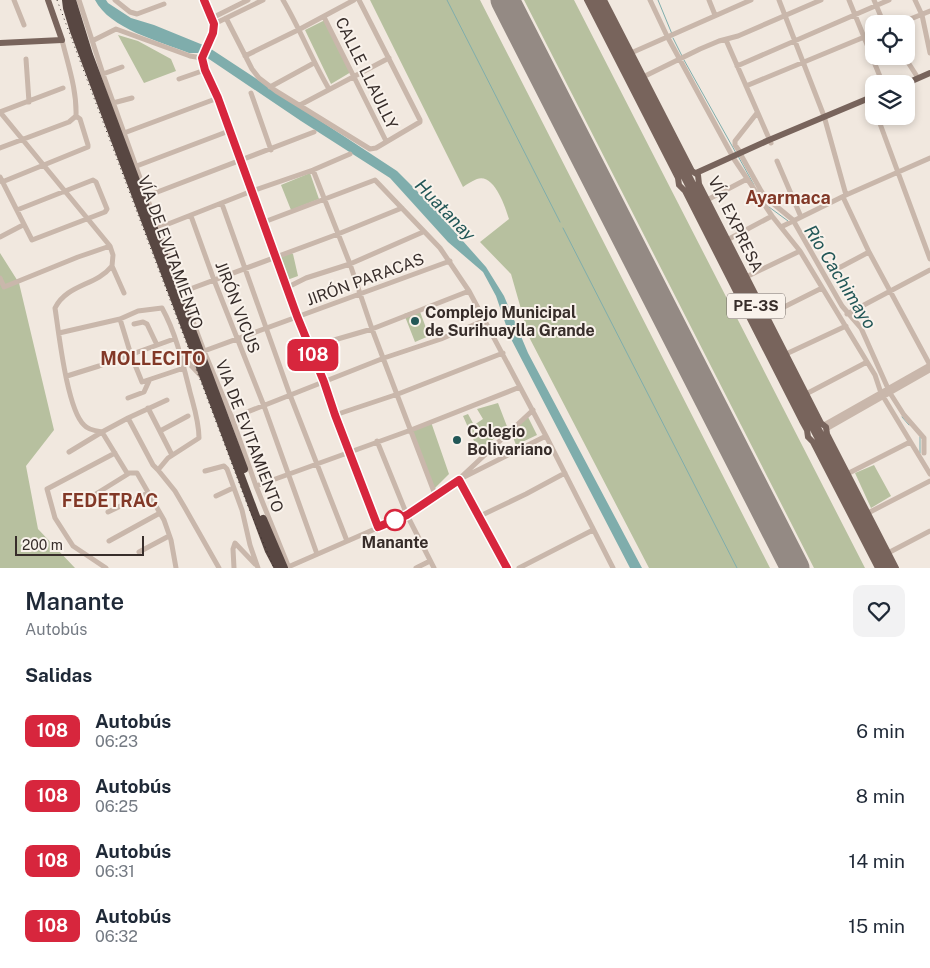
<!DOCTYPE html>
<html lang="es">
<head>
<meta charset="utf-8">
<style>
	body { margin:0; font-family:"Public Sans",sans-serif; background:#f2f2f3; color:#1f2937; height:100vh; display:flex; flex-direction:column; font-size:19px; white-space:nowrap }
	* { box-sizing:border-box; margin:0 }
	p { font-size:16px; color:#747a83 }
	.icon { flex:none; width:28px; height:28px; fill:none; stroke:currentColor; stroke-width:2; stroke-linecap:round; stroke-linejoin:round }
	.map { position:relative; height:568px; overflow:hidden }
	.drawer { display:flex; flex-direction:column; background:#fff; flex:1 }
	.drawer>* { flex:none }
	.badge { padding:0 10px; border-radius:8px; font-size:18px; line-height:32px }
	.buttons { position:absolute; left:865px; top:15px; display:grid; gap:10px }
	.buttons a { display:grid; place-items:center; width:50px; height:50px; border-radius:10px; background:#fff; box-shadow:0 2px 8px #0003; font-size:25px }
	.scale { position:absolute; left:15px; bottom:12px; width:129px; box-sizing:border-box; padding-left:5px; border:2px solid #372d2a; border-top:0; font-size:14px; line-height:18px; white-space:nowrap; color:#372d2a; -webkit-text-stroke:4px #f9f2eb; paint-order:stroke }
	.map>.badge { position:absolute; translate:-50% -50%; box-shadow:0 0 0 2px #fff }
	h2 { padding:0 25px; font-size:19px; line-height:45px }
	.round { display:grid; place-items:center; flex:none; width:52px; height:52px; border-radius:10px; background:#f2f2f3 }
	.headline { display:flex; align-items:center; justify-content:space-between; height:85px; padding:0 25px }
	h1 { font-size:24px; font-weight:600; line-height:38px }
	ul { padding:0; list-style:none }
	li { display:flex; align-items:center; gap:15px; height:65px; padding:0 25px }
	li div { flex:1 }
	li b { display:block; font-size:19px }
	li em { font-style:normal }
	li .badge { min-width:55px; font-weight:700; text-align:center }
	.map>svg:first-child { display:block }
</style>
</head>
<body>
<div class="map">
<svg width="930" height="568" viewBox="0 0 930 568">
	<rect width="100%" height="100%" fill="#f1e8df"/>
	<!-- green -->
	<path fill="#b7c09f" d="M 370,0 L 480,0 L 770,568 L 649,568 L 529,337 L 511,274 L 480,242 L 509,219 C 505,206 494,173 477,179 C 472,181 467,184 463,187 Z
		M 524,0 L 574,0 L 865,568 L 814,568 Z
		M 325,20 L 351,72 L 331,84 L 305,30 Z
		M 118,35 L 138,41 L 171,59 L 176,71 L 144,83 Z
		M 310,173 L 319,199 L 291,210 L 281,185 Z
		M 289,251 L 293,254 L 298,276 L 287,280 L 278,255 Z
		M 0,253 L 19,283 L 54,430 L 26,466 L 38,529 L 75,568 L 0,568 Z
		M 419,309 L 429,336 L 415,342 L 404,314 Z
		M 498,403 L 508,429 L 478,450 L 463,416 L 468,414 L 474,425 L 483,419 L 477,409 Z
		M 528,417 L 537,435 L 516,445 L 511,432 Z
		M 431,422 L 449,474 L 433,490 L 411,429 Z
		M 874,465 L 891,496 L 871,508 L 855,473 Z"/>
	<!-- water -->
	<path fill="#7fadac" d="M 95,0 L 106,0 L 108,3 L 131,18 L 154,25 L 208,47 L 397,171 L 430,204 L 486,267 L 504,296 L 528,353 L 642,568 L 630,568 L 510,337 L 496,296 L 483,272 L 448,242 L 390,178 L 301,121 L 203,55 L 199,53 L 189,53 C 159,41 110,29 95,0 Z"/>
	<g fill="none" stroke-linecap="round" stroke-linejoin="round">
		<!-- stream -->
		<path stroke="#7fadac" stroke-width="1" d="M 447,0 L 560,222
			M 658,0 L 672,34
			M 673,38 L 682,56
			M 684,60 L 736,153
			M 738,156 L 754,185
			M 769,207 L 788,221
			M 563,228 L 737,568
			M 902,417 L 909,425
			M 920,437 L 920,453"/>
		<!-- runway -->
		<path stroke="#948a84" stroke-width="29" d="M 505,0 L 795,568"/>
		<!-- minor -->
		<path stroke="#c9b7ab" stroke-width="5" d="M 14,0 L 24,25
			M 79,0 L 103,74 L 158,228 L 204,351 L 232,418 L 256,486 L 289,568
			M 115,0 L 130,12 L 137,14 L 164,4
			M 204,0 L 214,24 L 213,33 L 202,58 L 205,70 L 218,98 L 297,316 L 324,382 L 335,415 L 378,527
			M 283,0 C 300,29 312,60 329,89
			M 650,0 L 667,36 L 734,159 L 772,216 L 800,251 L 875,375 L 881,393 L 930,474
			M 709,0 L 715,15
			M 779,0 L 824,116 L 846,195
			M 849,0 L 883,84
			M 874,0 L 884,24
			M 915,0 L 922,15 L 930,53
			M 324,17 L 386,141
			M 212,18 L 248,0
			M 226,18 L 252,69 L 259,78 L 276,91 L 370,149 L 376,148 L 420,122 L 420,120 L 359,0
			M 214,24 L 263,0
			M 898,24 L 930,11
			M 726,40 L 771,143
			M 92,41 L 116,29 L 190,56 L 202,58
			M 631,53 L 751,0
			M 245,56 L 300,29 L 354,0
			M 904,56 L 918,78
			M 26,59 L 29,102
			M 737,66 L 889,0
			M 103,74 L 122,67
			M 643,77 L 700,49 L 719,41 L 738,36 L 821,0
			M 179,79 L 205,70
			M 746,86 L 874,33
			M 270,87 L 314,63
			M 251,93 L 271,150
			M 113,103 L 132,98
			M 300,105 L 389,58
			M 0,112 L 110,246 L 113,255 L 112,266 L 124,293
			M 0,112 L 63,88
			M 879,121 L 930,259
			M 124,133 L 218,98
			M 0,148 L 69,122 L 76,116
			M 740,152 L 735,145 L 735,141 L 757,113
			M 741,155 L 764,196 L 793,220 L 842,306 L 861,328 L 890,393 L 904,415 L 924,438 L 924,453
			M 777,161 L 801,217
			M 134,167 L 229,131
			M 313,170 L 350,264 L 372,329 L 436,497
			M 0,177 L 32,240 L 105,212 L 107,209 L 96,182 L 93,180 L 17,210
			M 2,182 L 88,147 L 88,145 L 80,119 L 76,116 C 77,90 68,65 62,40
			M 147,196 L 314,132
			M 843,197 L 869,252 L 930,365
			M 707,200 L 747,179
			M 222,204 L 290,395 L 347,541
			M 191,216 L 214,280 L 264,406 L 317,554
			M 264,222 L 375,180 L 440,248 L 469,291 L 546,436 L 613,568
			M 781,227 L 846,195 L 930,158
			M 158,228 L 252,191 L 313,170 L 350,154
			M 0,237 L 23,225
			M 727,240 L 772,216
			M 835,270 L 869,252
			M 746,277 L 800,251
			M 0,278 L 4,287 L 78,257 L 110,246
			M 288,287 L 306,278 L 350,264 L 423,232
			M 182,292 L 338,234 L 402,208
			M 847,314 L 930,270
			M 766,316 L 822,288
			M 120,319 L 131,355 L 142,382 L 184,368
			M 134,324 L 143,322 L 147,324 L 157,345
			M 59,333 L 120,319 L 138,311 L 162,308 C 176,333 183,364 190,392 C 194,407 199,422 199,438 L 168,458 L 158,470 L 175,491 L 185,508 L 219,568
			M 310,347 L 372,329 L 469,291
			M 204,351 L 450,261
			M 786,354 L 846,326
			M 182,356 L 202,377
			M 67,376 L 99,366 L 174,339
			M 806,394 L 867,362
			M 128,398 L 144,392 L 149,381
			M 148,408 L 172,455
			M 335,415 L 398,394 L 503,353
			M 128,418 L 167,400
			M 232,418 L 384,358 L 441,339 L 485,320
			M 824,425 L 930,365
			M 826,429 L 930,370
			M 160,431 L 188,416
			M 377,441 L 407,515 L 434,568
			M 69,452 L 102,432 C 96,431 88,430 84,425 C 67,409 59,334 55,308 C 67,284 96,286 112,266
			M 158,470 L 153,465 L 128,418 L 102,432 L 127,473 L 137,473 L 164,520 L 171,540 L 176,568
			M 205,471 L 224,466 L 227,469 L 242,510 L 250,545 L 258,568
			M 847,474 L 910,442
			M 464,477 L 546,436
			M 459,479 L 507,568
			M 256,486 L 411,430 L 520,387
			M 216,496 L 233,488
			M 91,497 L 128,474
			M 108,512 L 148,493
			M 868,513 L 930,481
			M 480,516 L 526,494 L 565,473
			M 109,541 L 160,513
			M 139,552 L 169,536
			M 888,553 L 930,531
			M 288,567 L 407,515 L 436,497 L 459,479 L 533,410
			M 106,568 L 73,546 L 55,518 L 47,489 L 115,453
			M 234,568 L 233,549 L 235,543 L 255,564
			M 416,568 L 430,561
			M 519,568 L 593,530"/>
		<!-- major -->
		<path stroke="#78645c" stroke-width="6" d="M 587,0 L 678,178 L 679,185 L 685,191 L 802,421 L 807,430 L 808,437 L 813,442 L 878,568
			M 593,0 L 884,568
			M 599,0 L 890,568
			M 604,0 L 692,171 L 698,175 L 699,184 L 821,423 L 826,427 L 827,434 L 896,568
			M 0,43 L 62,40 L 48,0
			M 905,84 L 930,73
			M 696,173 L 769,140 L 874,96"/>
		<!-- highway -->
		<path stroke="#584742" stroke-width="8" d="M 66,0 L 67,8 L 74,31 L 269,551 L 278,568
			M 72,0 L 89,55 L 244,469
			M 263,519 L 284,568"/>
		<!-- rail -->
		<path stroke="#372d2a" stroke-width="1" stroke-dasharray="1 4" stroke-linecap="butt" d="M 57,0 L 247,504 L 274,568"/>
	</g>
	<g fill="none" stroke-linecap="round" stroke-linejoin="round">
		<defs>
			<path id="line" d="M 204,0 L 214,24 L 213,33 L 202,58 L 205,70 L 218,98 L 297,316 L 324,382 L 335,415 L 378,527 L 407,515 L 459,480 L 507,568"/>
		</defs>
		<!-- line casing -->
		<use href="#line" stroke="#fff" stroke-width="11"/>
		<!-- line -->
		<use href="#line" stroke="#d7263d" stroke-width="8"/>
	</g>
	<!-- markers -->
	<g fill="#225757" stroke="#f9f2eb" stroke-width="2">
		<circle cx="415" cy="321" r="5"/>
		<circle cx="457" cy="440" r="5"/>
	</g>
	<circle fill="#fff" stroke="#d7263d" stroke-width="2.5" cx="395" cy="520" r="10"/>
	<g text-anchor="middle" stroke-width="4" stroke-linejoin="round" paint-order="stroke">
		<!-- shield labels -->
		<rect fill="#f9f2eb" stroke="#716864" stroke-width="1" x="727" y="293.5" width="58" height="25" rx="4"/>
		<g font-size="15" font-weight="bold" fill="#372d2a">
			<text x="756" y="311">PE-3S</text>
		</g>
		<!-- street labels -->
		<g font-size="16" fill="#372d2a" stroke="#f9f2eb">
			<text transform="translate(367 73) rotate(64)" y="6">CALLE LLAULLY</text>
			<text transform="translate(736 224) rotate(64)" y="6">VÍA EXPRESA</text>
			<text transform="translate(171 252) rotate(70)" y="6">VÍA DE EVITAMIENTO</text>
			<text transform="translate(365 279) rotate(-20)" y="6">JIRÓN PARACAS</text>
			<text transform="translate(238 307) rotate(69)" y="6">JIRÓN VICUS</text>
			<text transform="translate(250 436) rotate(69)" y="6">VIA DE EVITAMIENTO</text>
		</g>
		<!-- poi labels -->
		<g font-size="16" font-weight="bold" fill="#372d2a" stroke="#f9f2eb" text-anchor="start">
			<text x="425" y="318">Complejo Municipal<tspan x="425" dy="18">de Surihuaylla Grande</tspan></text>
			<text x="467" y="437">Colegio<tspan x="467" dy="18">Bolivariano</tspan></text>
		</g>
		<!-- stop labels -->
		<g font-size="16" font-weight="bold" fill="#372d2a" stroke="#f9f2eb">
			<text x="395" y="548">Manante</text>
		</g>
		<!-- neighbourhood labels -->
		<g font-size="18" font-weight="bold" fill="#823827" stroke="#f9f2eb">
			<text x="788" y="204">Ayarmaca</text>
			<text x="153" y="365">MOLLECITO</text>
			<text x="110" y="507">FEDETRAC</text>
		</g>
		<!-- water labels -->
		<g font-size="18" font-style="italic" fill="#225757" stroke="#f9f2eb">
			<text transform="translate(445 210) rotate(46)" y="6">Huatanay</text>
			<text transform="translate(840 277) rotate(58)" y="6">Río Cachimayo</text>
		</g>
	</g>
</svg>
<div class="buttons">
<a><svg class="icon" aria-label="locate" viewBox="0 0 24 24"><circle cx="12" cy="12" r="6"/><path d="M12 2v4M12 18v4M2 12h4M18 12h4"/></svg></a>
<a><svg class="icon" aria-label="layers" viewBox="0 0 24 24"><path d="M12 4l9 5-9 5-9-5zM3 14l9 5 9-5"/></svg></a>
</div>
<div class="scale">200 m</div>
<b class="badge" style="left:313px;top:355px;background:#d7263d;color:#fff">108</b>
</div>
<section class="drawer">
<div class="headline"><div><h1>Manante</h1><p>Autobús</p></div><a class="round"><svg class="icon" aria-label="heart" viewBox="0 0 24 24"><path d="M12 20l-8-8c-3-5 5-10 8-4 3-6 11-1 8 4z"/></svg></a></div>
<h2>Salidas</h2>
<ul>
<li><span class="badge" style="background:#d7263d;color:#fff">108</span><div><b>Autobús</b><p>06:23</p></div><em>6 min</em></li>
<li><span class="badge" style="background:#d7263d;color:#fff">108</span><div><b>Autobús</b><p>06:25</p></div><em>8 min</em></li>
<li><span class="badge" style="background:#d7263d;color:#fff">108</span><div><b>Autobús</b><p>06:31</p></div><em>14 min</em></li>
<li><span class="badge" style="background:#d7263d;color:#fff">108</span><div><b>Autobús</b><p>06:32</p></div><em>15 min</em></li>
</ul>
</section>
</body>
</html>
